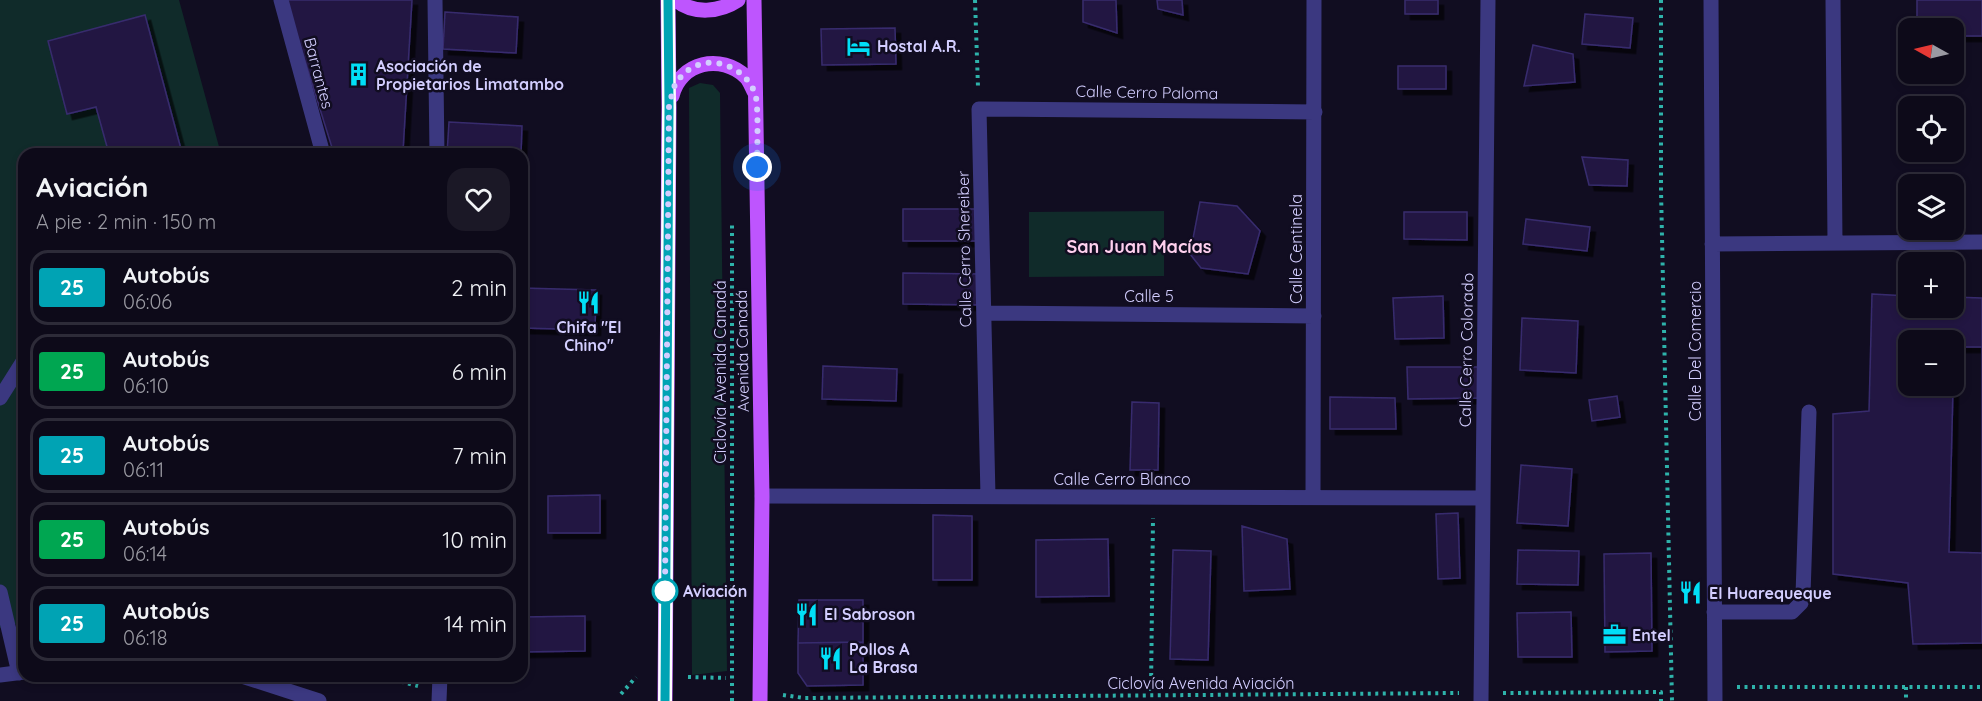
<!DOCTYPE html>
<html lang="es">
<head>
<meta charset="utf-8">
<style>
	body { margin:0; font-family:Quicksand,sans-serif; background:#1b1826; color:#f1f3f6; height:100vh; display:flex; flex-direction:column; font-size:22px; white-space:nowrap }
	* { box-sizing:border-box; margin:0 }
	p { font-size:20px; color:#9a9aa2 }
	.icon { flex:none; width:33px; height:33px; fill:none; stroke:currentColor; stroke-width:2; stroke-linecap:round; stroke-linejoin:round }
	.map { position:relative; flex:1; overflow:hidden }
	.drawer { position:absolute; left:18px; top:148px; width:510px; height:534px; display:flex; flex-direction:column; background:#0d0a19; border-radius:18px; box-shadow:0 3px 9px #0003,0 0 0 2px #2d2b38 }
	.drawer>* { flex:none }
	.badge { padding:0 12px; border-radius:4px; font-size:21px; line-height:39px }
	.needle { width:39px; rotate:278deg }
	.fabs { position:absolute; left:1898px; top:18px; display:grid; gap:12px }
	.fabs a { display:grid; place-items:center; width:66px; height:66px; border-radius:12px; background:#0d0a19; box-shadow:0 3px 9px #0003,0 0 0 2px #2d2b38; font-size:30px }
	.you { position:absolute; width:30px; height:30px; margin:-15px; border:4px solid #fff; border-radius:50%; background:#1a73e8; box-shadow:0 0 0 9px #1a73e833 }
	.map>.badge { position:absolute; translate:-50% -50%; box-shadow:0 0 0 3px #fff }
	.round { display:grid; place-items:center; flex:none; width:63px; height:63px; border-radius:18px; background:#1b1826 }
	.head { display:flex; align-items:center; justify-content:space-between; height:102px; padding:0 18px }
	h1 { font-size:28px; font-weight:700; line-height:45px }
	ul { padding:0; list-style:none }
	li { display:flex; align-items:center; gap:18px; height:75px; margin:0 12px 9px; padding:0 6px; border:3px solid #2d2b38; border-radius:18px }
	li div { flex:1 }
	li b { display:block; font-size:22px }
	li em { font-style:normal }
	li .badge { min-width:66px; font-weight:700; text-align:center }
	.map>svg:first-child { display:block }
</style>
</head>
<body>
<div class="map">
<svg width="1982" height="701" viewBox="0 0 1982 701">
	<defs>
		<filter id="shadow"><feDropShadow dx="5.5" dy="5.5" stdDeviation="0" flood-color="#0009"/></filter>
	</defs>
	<rect width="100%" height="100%" fill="#110d21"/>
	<!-- green -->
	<path fill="#102b2a" d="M 0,0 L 179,0 L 221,154 L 24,154 L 24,622 L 0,628 Z
		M 700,83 L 713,85 L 720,93 L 727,671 L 692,675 L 689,88 Z
		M 1164,211 L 1164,276 L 1029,277 L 1029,212 Z"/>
	<!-- building -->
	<path fill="#211942" stroke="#382c6e" stroke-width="1.5" fill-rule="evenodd" filter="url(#shadow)" d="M 286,0 L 412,0 L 403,151 L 370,154 L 334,154 Z
		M 1083,0 L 1116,0 L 1117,33 L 1083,22 Z
		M 1157,0 L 1182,0 L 1183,15 L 1158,9 Z
		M 1405,0 L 1438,0 L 1438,14 L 1405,14 Z
		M 1917,0 L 1982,0 L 1982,36 L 1953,36 L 1953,28 L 1917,28 Z
		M 445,12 L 518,17 L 516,53 L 443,49 Z
		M 1585,14 L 1633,18 L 1630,48 L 1582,44 Z
		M 145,15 L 182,153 L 175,154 L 109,154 L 96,107 L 67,114 L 48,41 Z
		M 895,28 L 896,64 L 822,65 L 821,29 Z
		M 1533,45 L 1573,54 L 1575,82 L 1524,86 Z
		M 1398,66 L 1446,66 L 1446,89 L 1398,89 Z
		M 449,122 L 522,126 L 521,154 L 447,154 Z
		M 1582,157 L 1628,160 L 1627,186 L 1589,185 Z
		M 1200,202 L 1237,206 L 1260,231 L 1248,274 L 1201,268 L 1190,254 Z
		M 903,209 L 977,209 L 977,241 L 903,241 Z
		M 1404,212 L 1467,212 L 1467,240 L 1404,239 Z
		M 1526,219 L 1590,227 L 1587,251 L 1523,244 Z
		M 903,273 L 982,274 L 982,305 L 903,304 Z
		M 522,288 L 596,290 L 595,330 L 522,328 Z
		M 1872,294 L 1908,296 L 1908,308 L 1953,308 L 1953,297 L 1982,298 L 1982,643 L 1913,644 L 1908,583 L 1833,574 L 1833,414 L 1869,411 ZM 1908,340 L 1953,340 L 1953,386 L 1908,386 Z
		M 1443,296 L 1444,338 L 1395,339 L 1393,298 Z
		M 1522,318 L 1578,321 L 1576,373 L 1520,370 Z
		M 1954,347 L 1982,347 L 1982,553 L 1949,552 Z
		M 823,366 L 897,369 L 896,401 L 822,399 Z
		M 1407,367 L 1481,367 L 1480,398 L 1408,399 Z
		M 1617,396 L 1620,417 L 1592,421 L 1589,400 Z
		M 1330,397 L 1395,398 L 1396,429 L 1330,429 Z
		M 1132,402 L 1159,403 L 1158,470 L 1130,470 Z
		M 1521,465 L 1572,469 L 1568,526 L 1517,523 Z
		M 600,495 L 600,533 L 548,533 L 548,496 Z
		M 1458,513 L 1460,578 L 1438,579 L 1436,514 Z
		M 933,515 L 972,516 L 972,580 L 933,580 Z
		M 1242,526 L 1287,539 L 1290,589 L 1244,591 Z
		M 1108,539 L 1109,596 L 1036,597 L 1036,540 Z
		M 1173,550 L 1211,551 L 1208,660 L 1170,659 Z
		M 1518,550 L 1579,551 L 1578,585 L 1517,584 Z
		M 1651,553 L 1652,651 L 1605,652 L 1604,554 Z
		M 799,600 L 863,600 L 863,642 L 798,643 Z
		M 1571,612 L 1572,657 L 1518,657 L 1517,613 Z
		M 585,616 L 585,651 L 522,652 L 522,617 Z
		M 863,642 L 863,685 L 807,686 L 798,673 L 798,643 Z"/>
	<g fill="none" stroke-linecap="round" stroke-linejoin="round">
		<!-- path -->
		<path stroke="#2eb2aa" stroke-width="4" stroke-dasharray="3 4.5" stroke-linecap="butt" d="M 975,0 L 978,87
			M 1661,0 L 1661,190 L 1672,701
			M 379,676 L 418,686
			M 688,677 L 726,678
			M 1737,687 L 1982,687
			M 1906,687 L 1906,701
			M 1151,691 L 1153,518
			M 1503,693 L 1661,692 L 1661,701
			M 621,694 L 636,677
			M 783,695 L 804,698 L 1459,693
			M 732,701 L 732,223"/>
		<!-- minor -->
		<path stroke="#3b3880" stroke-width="15" d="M 281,0 L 323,154
			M 435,0 L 437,154
			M 1711,0 L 1715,701
			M 1833,0 L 1835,243
			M 1712,244 L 1982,242
			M 984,313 L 1314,316
			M 0,398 L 24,360
			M 762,496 L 1483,498
			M 988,496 L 979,109 L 1315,112
			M 1313,497 L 1314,0
			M 0,592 L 19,673
			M 1714,612 L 1792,612 L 1801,603 L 1803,595 L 1809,412
			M 0,675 L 24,672
			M 242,676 L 319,701
			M 439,701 L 440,676
			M 1481,701 L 1488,0"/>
		<!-- major -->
		<path stroke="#be55fe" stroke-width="15" d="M 676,0 C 694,15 720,12 738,0
			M 754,0 L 762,496 L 760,701
			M 672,96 C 680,62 721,53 746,77 C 750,81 752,88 755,93
			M 665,701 L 669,107 L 668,0"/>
	</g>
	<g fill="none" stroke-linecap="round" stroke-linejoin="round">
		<defs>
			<path id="line" d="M 665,701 L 669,107 L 668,0"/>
		</defs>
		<!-- line casing -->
		<use href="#line" stroke="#fff" stroke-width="14"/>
		<!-- line -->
		<use href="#line" stroke="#00a3b4" stroke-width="9"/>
		<!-- walk -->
		<path stroke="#d3ceff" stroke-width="6" stroke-dasharray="0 10.8" d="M 665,591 L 665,592 L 669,107 C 671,100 672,91 675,85 C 695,50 741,59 755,93 C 759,105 757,151 757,167"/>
	</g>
	<!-- icons -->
	<defs>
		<symbol id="hotel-bare" viewBox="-9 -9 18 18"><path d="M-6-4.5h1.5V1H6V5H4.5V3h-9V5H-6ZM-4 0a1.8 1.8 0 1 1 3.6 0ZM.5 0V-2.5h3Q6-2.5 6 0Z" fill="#01dff7" stroke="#110d21" stroke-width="2.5" paint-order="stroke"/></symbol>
		<symbol id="building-bare" viewBox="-9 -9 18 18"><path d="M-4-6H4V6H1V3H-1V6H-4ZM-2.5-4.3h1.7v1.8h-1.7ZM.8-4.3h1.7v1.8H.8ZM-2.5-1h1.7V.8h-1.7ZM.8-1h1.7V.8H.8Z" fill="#01dff7" stroke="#110d21" stroke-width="2.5" paint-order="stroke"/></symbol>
		<symbol id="restaurant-bare" viewBox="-9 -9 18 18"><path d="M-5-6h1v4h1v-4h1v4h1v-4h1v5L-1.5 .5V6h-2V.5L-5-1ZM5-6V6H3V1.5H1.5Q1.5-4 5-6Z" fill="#01dff7" stroke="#110d21" stroke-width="2.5" paint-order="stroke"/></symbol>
		<symbol id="office-bare" viewBox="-9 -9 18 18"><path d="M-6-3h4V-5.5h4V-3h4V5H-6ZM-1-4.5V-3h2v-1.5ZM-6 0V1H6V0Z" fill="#01dff7" stroke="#110d21" stroke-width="2.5" paint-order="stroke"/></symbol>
	</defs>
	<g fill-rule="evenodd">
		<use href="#hotel-bare" x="842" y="30" width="33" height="33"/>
		<use href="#building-bare" x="342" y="58" width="33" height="33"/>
		<use href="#restaurant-bare" x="572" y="286" width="33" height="33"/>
		<use href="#restaurant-bare" x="1674" y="576" width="33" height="33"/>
		<use href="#restaurant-bare" x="790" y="598" width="33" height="33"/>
		<use href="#office-bare" x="1598" y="618" width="33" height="33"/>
		<use href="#restaurant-bare" x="814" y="642" width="33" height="33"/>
	</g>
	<!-- markers -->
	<circle fill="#fff" stroke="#00a3b4" stroke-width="3" cx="665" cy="591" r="12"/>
	<g text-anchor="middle" stroke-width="5" stroke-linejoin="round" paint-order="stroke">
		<!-- poi labels -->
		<g font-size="16" font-weight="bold" fill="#d3ceff" stroke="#110d21" text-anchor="start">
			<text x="877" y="52">Hostal A.R.</text>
			<text x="376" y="72">Asociación de<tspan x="376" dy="18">Propietarios Limatambo</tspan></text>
			<text x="589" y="333" text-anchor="middle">Chifa "El<tspan x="589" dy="18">Chino"</tspan></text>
			<text x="1709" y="599">El Huarequeque</text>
			<text x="824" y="620">El Sabroson</text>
			<text x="1632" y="641">Entel</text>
			<text x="849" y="655">Pollos A<tspan x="849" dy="18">La Brasa</tspan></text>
		</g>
		<!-- street labels -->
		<g font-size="16" fill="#d3ceff" stroke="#110d21">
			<text transform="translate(319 73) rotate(75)" y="6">Barrantes</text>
			<text transform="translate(1147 92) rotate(1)" y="6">Calle Cerro Paloma</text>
			<text transform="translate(964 249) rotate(-91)" y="6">Calle Cerro Shereiber</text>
			<text transform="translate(1296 249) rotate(-90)" y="6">Calle Centinela</text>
			<text x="1149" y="302">Calle 5</text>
			<text transform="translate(1466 350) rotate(-89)" y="6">Calle Cerro Colorado</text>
			<text transform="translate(742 351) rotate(-91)" y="6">Avenida Canadá</text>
			<text transform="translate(1695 351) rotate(-90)" y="6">Calle Del Comercio</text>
			<text transform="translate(720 372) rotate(-90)" y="6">Ciclovía Avenida Canadá</text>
			<text x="1122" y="485">Calle Cerro Blanco</text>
			<text x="1201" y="689">Ciclovía Avenida Aviación</text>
		</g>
		<!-- stop labels -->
		<g font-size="16" font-weight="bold" fill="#d3ceff" stroke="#110d21" text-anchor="start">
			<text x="683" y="597">Aviación</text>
		</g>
		<!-- neighbourhood labels -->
		<g font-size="18" font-weight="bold" fill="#ffd0ee" stroke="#110d21">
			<text x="1139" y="253">San Juan Macías</text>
		</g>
	</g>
</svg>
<div class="fabs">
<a><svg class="needle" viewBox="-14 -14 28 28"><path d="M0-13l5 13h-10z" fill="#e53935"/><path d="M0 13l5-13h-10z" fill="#9a9aa2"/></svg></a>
<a><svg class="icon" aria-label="locate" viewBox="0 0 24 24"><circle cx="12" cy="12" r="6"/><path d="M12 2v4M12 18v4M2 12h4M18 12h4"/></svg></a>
<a><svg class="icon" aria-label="layers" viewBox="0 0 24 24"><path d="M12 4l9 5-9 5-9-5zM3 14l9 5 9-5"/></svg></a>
<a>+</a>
<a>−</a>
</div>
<div class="you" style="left:757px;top:167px"></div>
<section class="drawer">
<div class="head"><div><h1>Aviación</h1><p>A pie · 2 min · 150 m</p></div><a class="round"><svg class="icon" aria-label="heart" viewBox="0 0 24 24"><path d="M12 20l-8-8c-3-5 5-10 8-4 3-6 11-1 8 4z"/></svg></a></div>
<ul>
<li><span class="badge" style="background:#00a3b4;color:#fff">25</span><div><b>Autobús</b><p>06:06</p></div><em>2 min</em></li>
<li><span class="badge" style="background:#00a651;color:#fff">25</span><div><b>Autobús</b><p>06:10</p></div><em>6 min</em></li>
<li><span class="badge" style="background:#00a3b4;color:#fff">25</span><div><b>Autobús</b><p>06:11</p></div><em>7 min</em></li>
<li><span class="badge" style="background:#00a651;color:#fff">25</span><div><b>Autobús</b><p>06:14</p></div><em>10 min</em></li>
<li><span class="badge" style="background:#00a3b4;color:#fff">25</span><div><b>Autobús</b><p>06:18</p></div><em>14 min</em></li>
</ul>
</section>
</div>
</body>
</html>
